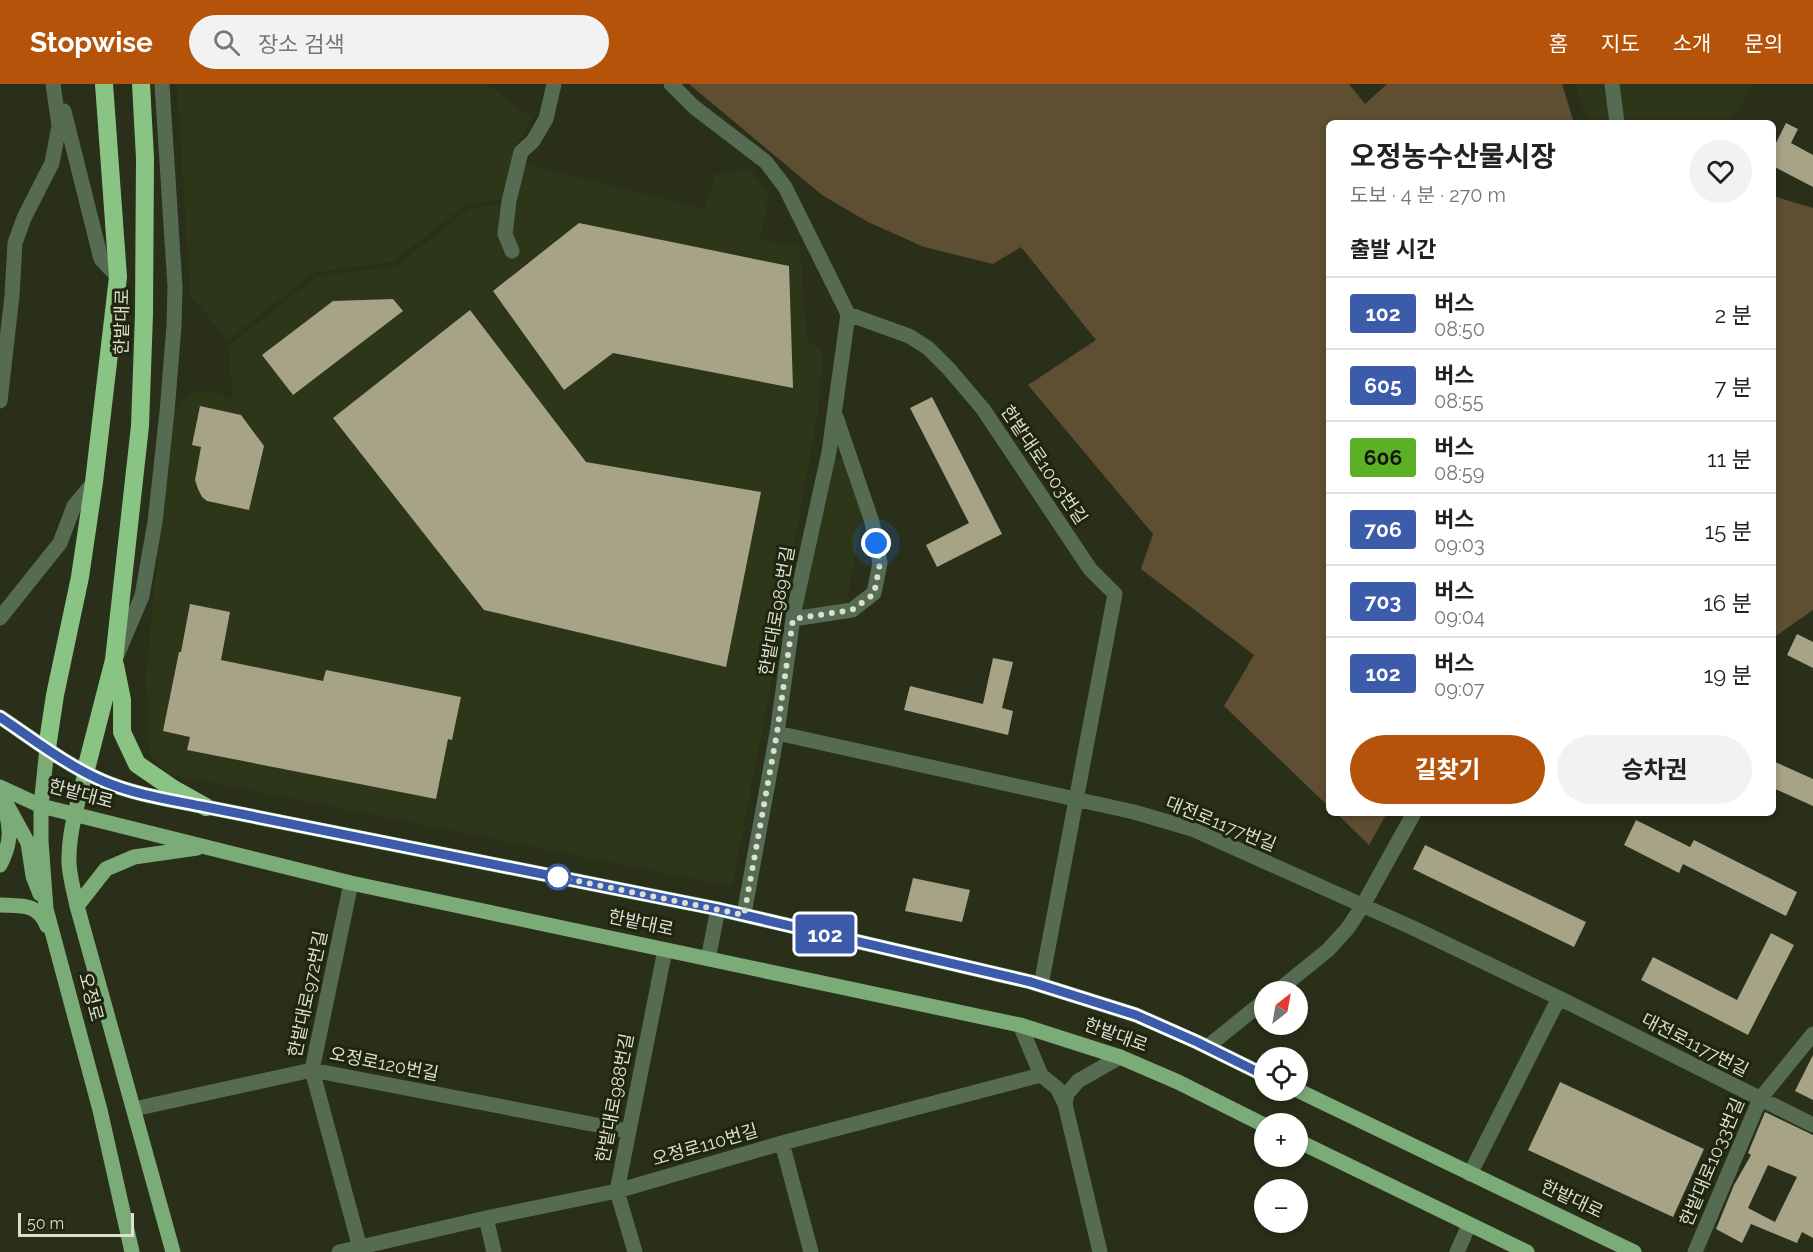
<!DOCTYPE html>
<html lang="ko">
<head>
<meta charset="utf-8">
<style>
	body { margin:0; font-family:Raleway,"Noto Sans KR",sans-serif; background:#f2f2f2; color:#222; height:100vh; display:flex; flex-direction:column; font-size:22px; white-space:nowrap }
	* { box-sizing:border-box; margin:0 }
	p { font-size:20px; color:#767676 }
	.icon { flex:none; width:33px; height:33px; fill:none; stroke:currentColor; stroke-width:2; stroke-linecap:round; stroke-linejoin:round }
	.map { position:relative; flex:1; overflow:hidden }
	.side { position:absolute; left:1326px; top:36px; width:450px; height:696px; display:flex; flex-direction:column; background:#fff; border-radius:9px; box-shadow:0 3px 9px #0003 }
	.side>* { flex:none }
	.badge { padding:0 12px; border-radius:4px; font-size:21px; line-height:39px }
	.needle { width:39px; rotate:31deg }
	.tools { position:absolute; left:1254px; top:897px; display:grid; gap:12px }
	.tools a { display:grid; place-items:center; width:54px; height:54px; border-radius:50%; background:#fff; box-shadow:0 3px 9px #0003; font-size:30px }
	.scale { position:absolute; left:18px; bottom:15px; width:116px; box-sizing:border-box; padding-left:6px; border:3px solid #dadfd1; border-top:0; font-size:16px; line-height:21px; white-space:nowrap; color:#dadfd1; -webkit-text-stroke:4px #1f250f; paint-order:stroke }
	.you { position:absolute; width:30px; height:30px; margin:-15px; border:4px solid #fff; border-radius:50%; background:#1a73e8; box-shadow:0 0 0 9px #1a73e833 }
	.map>.badge { position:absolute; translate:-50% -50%; box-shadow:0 0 0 3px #fff }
	h2 { padding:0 24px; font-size:22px; line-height:54px }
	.round { display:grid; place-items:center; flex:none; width:63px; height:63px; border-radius:32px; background:#f2f2f2 }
	.overview { display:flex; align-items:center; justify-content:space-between; height:102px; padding:0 24px }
	h1 { font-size:28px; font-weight:700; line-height:45px }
	.cta { display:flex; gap:12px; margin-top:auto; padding:12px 24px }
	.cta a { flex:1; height:69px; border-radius:36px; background:#b45309; color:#fff; font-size:24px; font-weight:700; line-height:69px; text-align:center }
	.cta a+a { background:#f2f2f2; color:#222 }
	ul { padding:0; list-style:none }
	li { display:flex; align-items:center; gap:18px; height:72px; padding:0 24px; border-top:2px solid #e0e0e0 }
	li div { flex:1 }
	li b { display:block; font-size:22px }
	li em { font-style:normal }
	li .badge { min-width:66px; font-weight:700; text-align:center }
	header { display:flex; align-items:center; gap:36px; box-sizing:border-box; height:84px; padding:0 30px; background:#b45309; color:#fff }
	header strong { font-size:28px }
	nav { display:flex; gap:33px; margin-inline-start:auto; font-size:21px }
	.search { width:420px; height:54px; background:#f2f2f2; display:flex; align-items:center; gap:15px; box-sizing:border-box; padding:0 21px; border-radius:33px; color:#767676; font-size:22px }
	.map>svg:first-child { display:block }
</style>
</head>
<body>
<header>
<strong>Stopwise</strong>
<div class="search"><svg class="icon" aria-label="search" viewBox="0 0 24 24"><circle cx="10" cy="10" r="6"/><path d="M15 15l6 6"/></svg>장소 검색</div>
<nav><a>홈</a><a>지도</a><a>소개</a><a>문의</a></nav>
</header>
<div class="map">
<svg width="1813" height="1168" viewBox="0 0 1813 1168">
	<rect width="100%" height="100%" fill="#292f19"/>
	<!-- built -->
	<path fill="#2d3618" d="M 177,0 L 487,0 L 532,34 L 515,65 L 502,115 L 467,120 L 392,178 L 313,189 L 228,256 L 190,212 Z
		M 1576,0 L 1753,0 L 1731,39 L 1587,39 Z
		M 524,79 L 705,125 L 715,90 L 751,85 L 769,111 L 760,155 L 800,163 L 807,255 L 819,265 L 823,275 L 818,328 L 776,563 L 773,591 L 732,803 L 168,690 L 149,669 L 146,591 L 170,338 L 180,317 L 196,307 L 215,308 L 233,317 L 228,262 L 318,192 L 397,182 L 469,125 L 515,118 Z
		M 831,373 L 843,375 L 862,433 L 846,522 L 801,529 Z"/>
	<!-- forest -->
	<path fill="#5e4e32" d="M 689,0 L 1349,0 L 1365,20 L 1387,0 L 1562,0 L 1574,39 L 1329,39 L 1329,723 L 1224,622 L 1254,571 L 1141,485 L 1153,450 L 1028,301 L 1096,256 L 1021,163 L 993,180 L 924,163 L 868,138 L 822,111 Z
		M 1773,112 L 1813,124 L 1813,526 L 1773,554 Z
		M 1336,729 L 1387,729 L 1369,761 Z"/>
	<!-- building -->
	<path fill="#a6a387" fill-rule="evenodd" d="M 1786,39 L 1798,45 L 1791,59 L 1813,71 L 1813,103 L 1773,82 L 1773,65 Z
		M 579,139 L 789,182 L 793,304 L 613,269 L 564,306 L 493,207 Z
		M 393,215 L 403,227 L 293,311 L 262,271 L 333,217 Z
		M 470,226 L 586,378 L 761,408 L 726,583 L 484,526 L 333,334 Z
		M 932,313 L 1002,450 L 937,483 L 926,461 L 969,439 L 910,324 Z
		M 200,322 L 241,331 L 264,362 L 249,426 L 207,417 L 202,413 L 198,405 L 195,396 L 201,363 L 192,361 Z
		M 190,520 L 230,528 L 221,576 L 323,597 L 326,586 L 461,613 L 452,656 L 448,655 L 436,715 L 187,666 L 190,653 L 163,647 L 179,568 L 181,568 Z
		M 1797,550 L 1813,558 L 1813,584 L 1787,571 Z
		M 993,574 L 1013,578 L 1002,624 L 1013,627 L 1008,651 L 904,626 L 910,602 L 983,620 Z
		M 1773,677 L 1813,695 L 1813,722 L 1773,704 Z
		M 1636,736 L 1690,763 L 1694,756 L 1797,808 L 1786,832 L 1683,780 L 1679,789 L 1624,761 Z
		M 1425,761 L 1586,838 L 1574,863 L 1413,785 Z
		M 913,794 L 970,806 L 962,838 L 905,827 Z
		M 1771,849 L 1794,861 L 1748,951 L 1641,896 L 1653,873 L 1737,916 Z
		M 1813,971 L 1813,1016 L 1795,1007 Z
		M 1560,998 L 1704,1065 L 1673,1133 L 1528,1066 Z
		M 1765,1028 L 1813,1051 L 1813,1154 L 1802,1148 L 1797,1159 L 1751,1140 L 1742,1159 L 1716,1145 L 1734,1101 L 1751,1071 L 1748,1069 ZM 1768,1081 L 1797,1093 L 1775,1138 L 1748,1124 Z"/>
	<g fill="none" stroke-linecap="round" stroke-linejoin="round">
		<!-- minor -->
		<path stroke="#556c53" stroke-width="15" d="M 671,0 L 694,23 L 766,78 L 785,103 L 848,230 L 909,252 L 928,264 L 949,285 L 983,325 L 1090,485 L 1115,510 L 1041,901
			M 1612,0 L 1617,39
			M 64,27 L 101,175 L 118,193
			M 512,167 L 505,150 L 509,117 L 521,68 L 533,57 L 546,35 L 554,0
			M 0,317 L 12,212 L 15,159 L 24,134 L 52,79 L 59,42 L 53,0
			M 0,534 L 60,459 L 74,422 L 94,398
			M 793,535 L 852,526 L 874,509 L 880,479 L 872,438 L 836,333
			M 117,571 L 142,512 L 155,438 L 167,328 L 174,242 L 175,203 L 162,0
			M 777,649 L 1134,728 L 1192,745 L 1411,843 L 1559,914 L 1813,1041
			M 351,799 L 312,986 L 361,1168
			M 744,830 L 777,649 L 794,527 L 829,368 L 848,230
			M 708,875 L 718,825
			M 1276,908 L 1328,866 L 1348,844 L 1363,821 L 1414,729
			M 1020,941 L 1041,991
			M 1207,963 L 1264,917
			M 134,1025 L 312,986 L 628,1047
			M 782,1059 L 811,1168
			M 1470,1090 L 1559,914
			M 486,1134 L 494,1168
			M 339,1168 L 486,1134 L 617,1107 L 782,1059 L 1041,991 L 1057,1004 L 1065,1020
			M 635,1168 L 617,1107 L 665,866
			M 1100,1168 L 1065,1020 L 1067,1010 L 1078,997 L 1120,973
			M 1457,1168 L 1469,1141
			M 1695,1168 L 1760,1015 L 1813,950"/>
		<!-- major -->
		<path stroke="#7bab77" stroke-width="15" d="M 0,633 C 33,655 66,681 103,697 C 135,711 172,716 206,723 L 718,825 L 1031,898 L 1136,931 L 1197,958 L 1264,991
			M 47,664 L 41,722 L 41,757 L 46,825 L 100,1026 L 132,1168
			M 85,689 C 78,719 68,749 69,780 C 70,794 74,808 77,822 L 173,1168
			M 0,703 L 41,722 L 351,799 L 1020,941 L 1120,973 L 1178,998 L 1264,1041
			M 0,708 L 28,759 L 33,792 L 40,810
			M 0,781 C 10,762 12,746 5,726
			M 0,821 C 22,822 38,819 47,842
			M 77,822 L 106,785 L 134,773 L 197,764
			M 1297,1006 L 1634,1168
			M 1298,1057 L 1527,1168"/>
		<!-- highway -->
		<path stroke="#8ac485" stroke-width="18" d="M 115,581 L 122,616 L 122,648 L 137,680 L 172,704 L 206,723
			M 47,664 L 55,611 L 80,493 L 94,398 L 118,193 L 104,0
			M 85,689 L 114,576 L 140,342 L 144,230 L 145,74 L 141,0"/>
	</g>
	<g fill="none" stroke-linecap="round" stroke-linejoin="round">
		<defs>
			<path id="line" d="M 0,633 C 33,655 66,681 103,697 C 135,711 172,716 206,723 L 718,825 L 1031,898 L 1136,931 L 1197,958 L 1264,991"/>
		</defs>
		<!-- line casing -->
		<use href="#line" stroke="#fff" stroke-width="14"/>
		<!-- line -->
		<use href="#line" stroke="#3d5bab" stroke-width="9"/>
		<!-- walk -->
		<path stroke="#dadfd1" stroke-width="6" stroke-dasharray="0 10.8" d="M 558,793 L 744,831 L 777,649 L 793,535 L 852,526 L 874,510 L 880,479 L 876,459"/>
	</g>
	<!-- markers -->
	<circle fill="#fff" stroke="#3d5bab" stroke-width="3" cx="558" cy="793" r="12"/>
	<g text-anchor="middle" stroke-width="6" stroke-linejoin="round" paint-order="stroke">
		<!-- street labels -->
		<g font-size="18" fill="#dadfd1" stroke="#1f250f">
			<text transform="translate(122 238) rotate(-89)" y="6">한밭대로</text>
			<text transform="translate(1044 381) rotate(56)" y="6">한밭대로1003번길</text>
			<text transform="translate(777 527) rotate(-80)" y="6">한밭대로989번길</text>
			<text transform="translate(81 710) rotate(15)" y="6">한밭대로</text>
			<text transform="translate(1221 740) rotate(22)" y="6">대전로1177번길</text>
			<text transform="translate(641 839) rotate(12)" y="6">한밭대로</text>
			<text transform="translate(308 910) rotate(-78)" y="6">한밭대로972번길</text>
			<text transform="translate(91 913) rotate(75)" y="6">오정로</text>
			<text transform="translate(1116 951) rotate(20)" y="6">한밭대로</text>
			<text transform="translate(1695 961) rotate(27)" y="6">대전로1177번길</text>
			<text transform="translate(384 980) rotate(11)" y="6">오정로120번길</text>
			<text transform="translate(615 1014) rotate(-79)" y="6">한밭대로988번길</text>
			<text transform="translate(705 1061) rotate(-16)" y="6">오정로110번길</text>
			<text transform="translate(1712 1078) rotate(-67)" y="6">한밭대로1033번길</text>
			<text transform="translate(1572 1115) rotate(25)" y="6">한밭대로</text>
		</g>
	</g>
</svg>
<div class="tools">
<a><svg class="needle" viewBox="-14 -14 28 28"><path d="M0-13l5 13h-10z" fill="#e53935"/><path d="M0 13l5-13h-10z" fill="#767676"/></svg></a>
<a><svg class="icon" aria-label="locate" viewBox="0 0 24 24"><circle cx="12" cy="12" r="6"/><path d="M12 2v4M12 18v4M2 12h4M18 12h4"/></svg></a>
<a>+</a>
<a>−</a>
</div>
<div class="scale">50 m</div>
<div class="you" style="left:876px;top:459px"></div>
<b class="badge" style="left:825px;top:850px;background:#3d5bab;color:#fff">102</b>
<section class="side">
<div class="overview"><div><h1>오정농수산물시장</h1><p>도보 · 4 분 · 270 m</p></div><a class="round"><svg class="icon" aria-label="heart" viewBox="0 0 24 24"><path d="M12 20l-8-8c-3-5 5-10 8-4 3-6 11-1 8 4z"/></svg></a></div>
<h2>출발 시간</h2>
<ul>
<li><span class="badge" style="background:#3d5bab;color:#fff">102</span><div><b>버스</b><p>08:50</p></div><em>2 분</em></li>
<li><span class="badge" style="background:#3d5bab;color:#fff">605</span><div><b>버스</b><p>08:55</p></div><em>7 분</em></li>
<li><span class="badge" style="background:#5bb025;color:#111">606</span><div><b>버스</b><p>08:59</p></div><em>11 분</em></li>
<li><span class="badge" style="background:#3d5bab;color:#fff">706</span><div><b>버스</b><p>09:03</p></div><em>15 분</em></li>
<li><span class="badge" style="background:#3d5bab;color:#fff">703</span><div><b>버스</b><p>09:04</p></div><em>16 분</em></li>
<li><span class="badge" style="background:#3d5bab;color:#fff">102</span><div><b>버스</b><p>09:07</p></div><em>19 분</em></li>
</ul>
<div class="cta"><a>길찾기</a><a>승차권</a></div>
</section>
</div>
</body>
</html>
